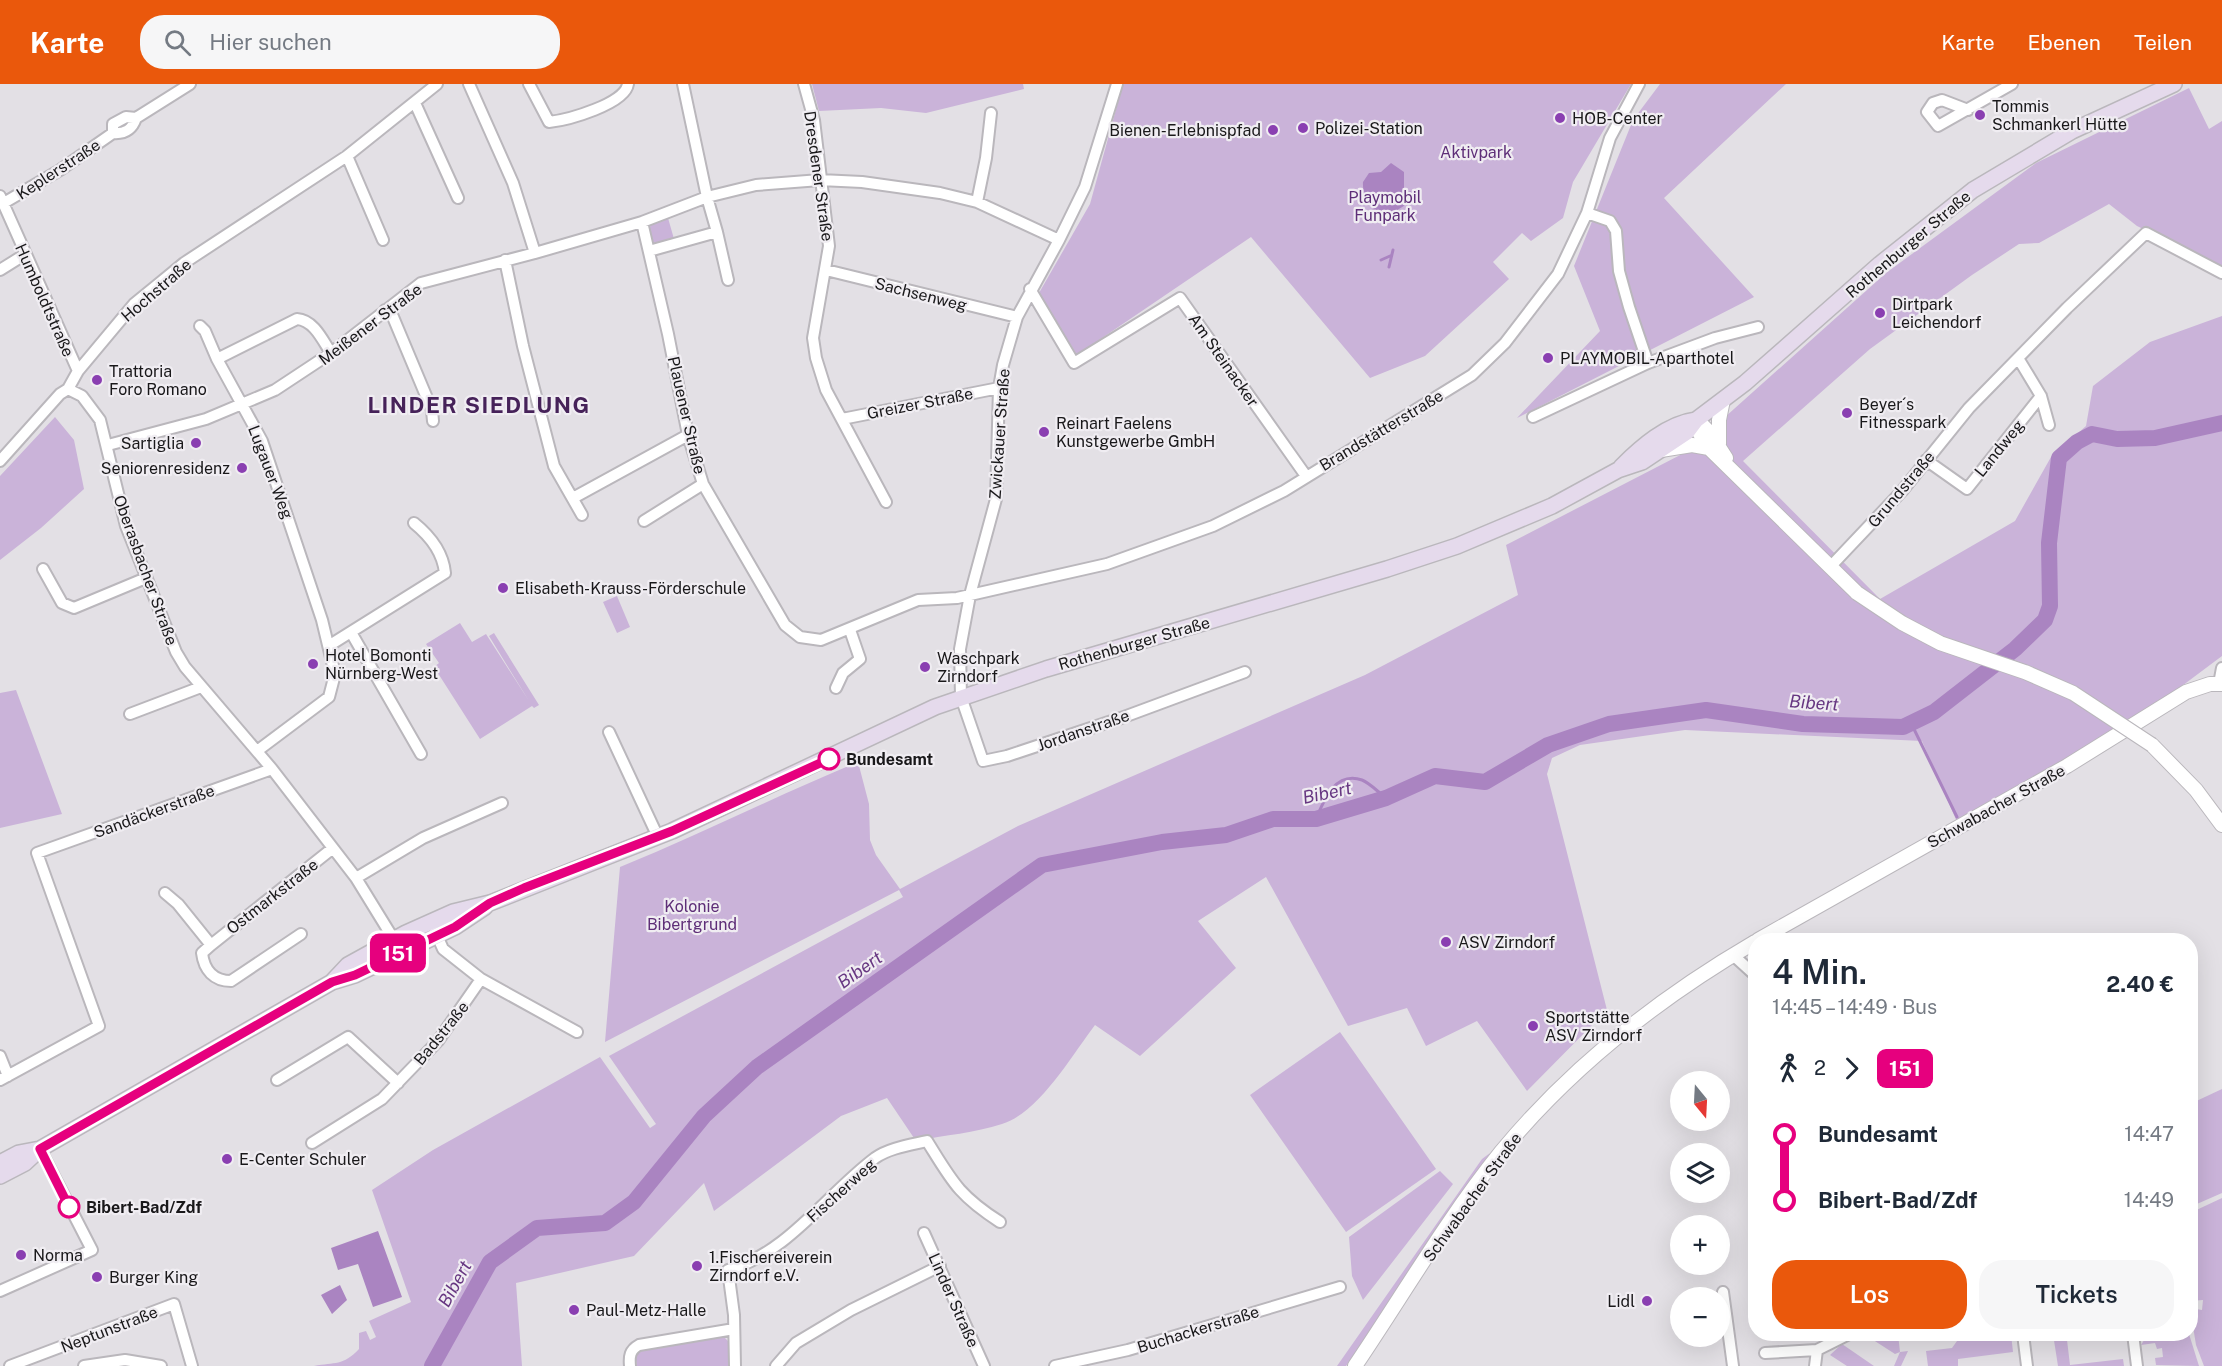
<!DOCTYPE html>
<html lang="de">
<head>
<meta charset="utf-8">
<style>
	body { margin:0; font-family:"Public Sans",sans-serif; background:#f6f6f7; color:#1f2937; height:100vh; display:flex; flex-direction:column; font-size:22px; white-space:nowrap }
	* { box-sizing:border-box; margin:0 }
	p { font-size:20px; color:#747a83 }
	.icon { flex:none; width:33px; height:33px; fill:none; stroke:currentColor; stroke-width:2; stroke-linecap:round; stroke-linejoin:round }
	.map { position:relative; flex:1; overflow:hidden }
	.panel { position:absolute; left:1748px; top:849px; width:450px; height:408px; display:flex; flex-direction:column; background:#fff; border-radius:24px; box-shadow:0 6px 24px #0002 }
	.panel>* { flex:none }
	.badge { padding:0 12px; border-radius:9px; font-size:21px; line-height:39px }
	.needle { width:39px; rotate:162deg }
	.buttons { position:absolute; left:1670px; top:987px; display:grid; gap:12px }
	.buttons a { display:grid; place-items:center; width:60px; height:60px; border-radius:50%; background:#fff; box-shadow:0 6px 24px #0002; font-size:30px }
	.map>.badge { position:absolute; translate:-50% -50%; box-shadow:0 0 0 3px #fff }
	.legs { display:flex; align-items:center; gap:9px; height:66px; padding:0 24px; font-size:20px }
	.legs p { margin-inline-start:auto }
	.headline { display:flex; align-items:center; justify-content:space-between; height:102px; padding:0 24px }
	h1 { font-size:33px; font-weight:600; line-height:45px }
	.primary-button { display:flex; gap:12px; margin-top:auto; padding:12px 24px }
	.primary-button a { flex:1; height:69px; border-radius:24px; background:#ea580c; color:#fff; font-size:24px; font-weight:600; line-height:69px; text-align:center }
	.primary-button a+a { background:#f6f6f7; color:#1f2937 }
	ul { padding:0 24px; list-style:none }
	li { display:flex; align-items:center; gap:21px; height:66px; font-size:22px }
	li i { display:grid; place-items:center; width:9px; height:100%; margin:0 8px; background:currentColor }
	li i::after { content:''; width:15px; height:15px; margin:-8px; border:4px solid; border-radius:50%; background:#fff }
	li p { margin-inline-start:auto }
	li:first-child i { background:linear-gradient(#0000 50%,currentColor 0) }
	li:last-child i { background:linear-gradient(currentColor 50%,#0000 0) }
	header { display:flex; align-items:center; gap:36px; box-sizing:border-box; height:84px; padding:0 30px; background:#ea580c; color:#fff }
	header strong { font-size:28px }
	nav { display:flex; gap:33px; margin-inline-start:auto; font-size:21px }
	.search { width:420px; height:54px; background:#f6f6f7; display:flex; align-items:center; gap:15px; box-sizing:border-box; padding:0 21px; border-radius:24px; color:#747a83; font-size:22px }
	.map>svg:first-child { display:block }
</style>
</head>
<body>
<header>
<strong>Karte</strong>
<div class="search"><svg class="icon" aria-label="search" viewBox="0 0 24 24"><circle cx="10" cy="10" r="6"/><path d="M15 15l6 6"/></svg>Hier suchen</div>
<nav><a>Karte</a><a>Ebenen</a><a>Teilen</a></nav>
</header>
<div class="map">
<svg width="2222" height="1282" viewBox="0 0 2222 1282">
	<rect width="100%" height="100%" fill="#e3e0e5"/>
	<!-- green -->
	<path fill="#cab3d9" d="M 812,0 L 1023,0 L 1024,5 L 926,29 L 881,24 L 819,27 Z
		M 1123,0 L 1631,0 L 1573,98 L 1563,134 L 1531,157 L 1522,149 L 1493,178 L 1509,195 L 1425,272 L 1370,294 L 1251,153 L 1077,271 L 1039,209 L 1090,120 Z
		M 1660,0 L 1786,0 L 1664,114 L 1754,213 L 1517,334 L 1600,247 L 1574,182 L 1633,36 Z
		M 2189,4 L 2209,45 L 2222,37 L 2222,183 L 2137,142 L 2109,120 L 2039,159 L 2019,160 L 1972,191 L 1870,265 L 1743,377 L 1880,515 L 2015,437 L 2051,373 L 2086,342 L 2093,302 L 2150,258 L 2222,232 L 2222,572 L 2107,658 L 1957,738 L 1922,657 L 1685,646 L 1580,661 L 1552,674 L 1547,690 L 1607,926 L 1527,1007 L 1477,937 L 1426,962 L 1407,924 L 1348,942 L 1266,793 L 1198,837 L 1236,884 L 1140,972 L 1095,941 C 1072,971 1039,1029 1002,1040 C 975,1049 945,1051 916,1057 L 887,1014 L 841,1032 L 714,1127 L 704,1099 L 634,1172 L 516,1199 L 522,1282 L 314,1282 C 335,1278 343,1282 359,1265 L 359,1249 L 366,1247 L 370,1256 L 376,1253 L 369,1237 L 411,1218 L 372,1106 L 433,1066 L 600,973 L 650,1044 L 656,1040 L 609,972 L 903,813 L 899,806 L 605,958 L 620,783 C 701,750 778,711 858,678 L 869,720 L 870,756 L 876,771 L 900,805 L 1018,742 L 1365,591 L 1518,511 L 1506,461 L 1686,368 L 1886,189 L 2036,79 Z
		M 668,134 L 674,155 L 653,161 L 649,145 L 652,138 Z
		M 55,333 L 74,356 L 84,405 L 41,444 L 0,476 L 0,392 Z
		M 617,512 L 630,543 L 617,549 L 603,518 Z
		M 460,539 L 472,558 L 486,550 L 529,617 L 489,552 L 494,549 L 539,621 L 534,624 L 532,622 L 480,655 L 434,583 L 439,579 L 426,560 Z
		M 16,606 L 62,730 L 0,744 L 0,609 Z
		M 1340,948 L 1436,1085 L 1346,1148 L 1250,1011 Z
		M 2222,1005 L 2222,1109 L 2190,1123 L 2190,1020 Z
		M 1490,1069 L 1346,1282 L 1337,1282 L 1482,1075 Z
		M 1440,1087 L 1453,1100 L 1363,1216 L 1352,1192 L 1349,1153 Z
		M 2222,1114 L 2222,1282 L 2204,1282 L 2196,1261 L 2190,1224 L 2202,1226 L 2203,1216 L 2190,1217 L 2190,1129 Z
		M 1864,1250 L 1898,1250 L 1900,1268 L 1908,1267 L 1901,1282 L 1894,1282 L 1900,1268 L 1895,1270 Z
		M 1956,1250 L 2016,1250 L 2011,1250 L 2013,1268 L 1958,1275 L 1958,1282 L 1928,1282 L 1926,1267 L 1952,1264 L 1957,1257 Z
		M 2053,1250 L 2120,1250 L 2067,1256 L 2070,1281 L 2123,1275 L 2124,1282 L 2058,1282 Z
		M 2161,1250 L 2189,1250 L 2199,1282 L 2156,1281 L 2155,1274 L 2163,1273 L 2162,1264 L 2157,1265 L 2155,1259 L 2141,1261 L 2146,1253 Z
		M 722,1251 L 729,1258 L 729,1282 L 637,1282 L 635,1271 L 644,1264 Z
		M 1842,1260 L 1874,1282 L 1847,1282 L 1830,1271 Z"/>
	<!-- water -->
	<path fill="#aa84c1" d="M 1391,79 L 1404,88 L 1404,107 L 1417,108 L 1421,114 L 1420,118 L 1407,120 L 1386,133 C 1372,129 1362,113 1363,98 L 1369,89 L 1381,88 Z
		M 378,1147 L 402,1213 L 373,1223 L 358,1180 L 338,1186 L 331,1164 Z
		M 340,1201 L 347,1216 L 332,1230 L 321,1211 Z"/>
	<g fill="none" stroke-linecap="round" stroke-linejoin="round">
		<!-- stream -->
		<path stroke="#aa84c1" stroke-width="3" d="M 1381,176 L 1390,172
			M 1389,183 L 1393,166
			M 1911,639 L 1957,733
			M 1316,735 C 1324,716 1335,687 1362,696 C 1370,699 1379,709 1386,714"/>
		<!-- river -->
		<path stroke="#aa84c1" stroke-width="16" d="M 432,1282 L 490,1178 L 537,1144 L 605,1139 L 634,1118 L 704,1032 L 757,983 L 1042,781 L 1162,758 L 1226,751 L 1273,735 L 1316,735 L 1386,714 L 1435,692 L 1485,698 L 1548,661 L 1609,640 L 1706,626 L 1803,640 L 1903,643 L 1934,628 L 2015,565 L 2045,536 L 2050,522 L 2049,459 L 2059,374 L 2077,358 L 2092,350 L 2117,355 L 2155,354 L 2222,339"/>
		<defs>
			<path id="minor" d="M 469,0 L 513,99 L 535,169
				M 529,0 L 549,38 C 568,36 625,20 628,0
				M 804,0 L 814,36 L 829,162 L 813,254 L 816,274 L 826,306 L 886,418
				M 1117,0 L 1085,103 L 1059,156 L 1017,233 L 1003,281 L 999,304 L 996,415 L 970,511 L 960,565 L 961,613 L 983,677 L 1007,672 L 1121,634 L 1245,588
				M 415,19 L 458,114
				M 1968,26 L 1942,16 L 1933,19 L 1927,28 L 1938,42 L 2012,0
				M 113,49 C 125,50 132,46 136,34
				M 347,72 L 383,156
				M 0,112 L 78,287
				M 977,118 L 986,74 L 991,29
				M 2,120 L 60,86 L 113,49 L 113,40 L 126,33 L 136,34 L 190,0
				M 1587,129 L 1610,137 L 1616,147 L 1619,187 L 1629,223 L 1648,279 L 1715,254 L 1758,243
				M 642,138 L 668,250 L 688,351 L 703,400 L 785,541 L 800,553 L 821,556 L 918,516 L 957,514 L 1107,480 L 1213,442 L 1284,407 L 1472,291 L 1505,259 L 1558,190 L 1587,129 L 1610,54 L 1639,0
				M 717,148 L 728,196
				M 649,167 L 717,148 L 707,113 L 683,0
				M 505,176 L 523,262 L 554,382 L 582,431
				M 0,186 L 24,171
				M 826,186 L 1017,233
				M 1030,205 L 1074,279 L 1180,214 L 1306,392
				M 385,226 L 393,233 L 432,326 L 433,337
				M 200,242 L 205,247 L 217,275 L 262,357 L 322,536 L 335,590 L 329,613 L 257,667
				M 2018,274 L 2041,312 L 2049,341
				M 217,275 L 297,235 C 314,236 323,257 331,269
				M 68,305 L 82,312 L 100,336 L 126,442 L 176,568 L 185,583 L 272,685 L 356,794 L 396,859
				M 1533,333 L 1648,279
				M 842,335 L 999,304
				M 108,361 L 206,335 L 275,306 L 331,269 L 421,199 L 535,169 L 642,138 L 707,113 L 756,101 L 820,96 L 862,98 L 940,109 L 977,118 L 1059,156
				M 1926,376 L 1967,405 L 2041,312
				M 0,377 L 60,310 L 68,305 L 78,287 L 134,220 L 161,198 L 184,179 L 347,72 L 437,0
				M 573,414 L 688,351
				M 644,437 L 703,400
				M 1831,482 L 1902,407 L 1969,324 L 2067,224 L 2146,149 L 2222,189
				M 43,485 L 62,519 L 74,524 L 146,494
				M 352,550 L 421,670
				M 330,561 L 445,489 C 443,468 430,452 414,439
				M 2219,600 L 2222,584
				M 836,604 L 843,589 L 860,575 L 850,546
				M 130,630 L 201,603
				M 609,648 L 658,753
				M 356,794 L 423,754 L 502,719
				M 165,809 L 178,820 L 211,861
				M 435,847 L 443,865 L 481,895 L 577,948
				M 301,850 L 231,897 C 214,897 204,886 202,869 L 211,861 L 333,764
				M 1733,871 L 1755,891
				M 0,972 L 8,992
				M 0,996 L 99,942 L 37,769 L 272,685
				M 277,996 L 348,953 L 398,999
				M 312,1059 L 382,1015 L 438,957 L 481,895
				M 924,1149 L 984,1282
				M 0,1207 L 92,1166 L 40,1065
				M 1723,1208 L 1733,1282
				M 2023,1250 L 2027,1282
				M 2133,1250 L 2137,1282
				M 1765,1269 L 1817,1266
				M 10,1282 L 174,1220 L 192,1282
				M 84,1282 L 125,1276 L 161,1282
				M 630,1282 C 629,1272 630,1266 639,1261 L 734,1245
				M 735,1282 L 734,1231 L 728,1186 C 788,1169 827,1110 875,1074 C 889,1064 910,1061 927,1057 C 952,1097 958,1111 1000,1138
				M 776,1282 L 796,1259 L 851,1226 L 940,1182
				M 1055,1282 L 1128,1266 L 1340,1203
				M 1815,1282 L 1817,1266 L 1849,1250"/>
			<path id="tertiary" d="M 1696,336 L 1699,348 L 1709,364 L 1857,509
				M 1698,337 L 1710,349 L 1726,374
				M 1719,360 L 1719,336 L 1723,316
				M 1661,366 L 1692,361 L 1709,364
				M 2152,661 L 2196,706 L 2222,741
				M 1758,856 L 2067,682 L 2186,608 L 2210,600 L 2222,600
				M 1355,1282 C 1403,1211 1447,1135 1501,1068 C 1572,982 1659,914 1755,858"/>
			<path id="secondary" d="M 1621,383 C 1641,363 1667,340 1696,336
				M 332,898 L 348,881 L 406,849 L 453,828 L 490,819 L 672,747 L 935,623 L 1046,585 L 1387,485 L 1457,462 L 1552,422 L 1618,386 L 1642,378 L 1687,348 L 1696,336 L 1745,299 L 1880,180 L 1973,106 L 2072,47 L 2174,0
				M 0,1079 L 19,1069 L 40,1065
				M 0,1092 L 25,1079 L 40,1065 L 332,898 L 355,891 L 455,843 L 485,823"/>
		</defs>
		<!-- minor casing -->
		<use href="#minor" stroke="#bab7bc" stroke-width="14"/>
		<!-- tertiary casing -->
		<use href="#tertiary" stroke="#bab7bc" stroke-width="16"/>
		<!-- secondary casing -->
		<use href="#secondary" stroke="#bab7bc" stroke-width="18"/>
		<!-- minor -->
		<use href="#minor" stroke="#fff" stroke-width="10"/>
		<!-- tertiary -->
		<use href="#tertiary" stroke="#fff" stroke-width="14"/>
		<!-- secondary -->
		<use href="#secondary" stroke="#e5daec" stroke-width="15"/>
		<defs>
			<path id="tertiary-bridge" d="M 1857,509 L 1902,539 L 1940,559 L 2025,588 L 2073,609 L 2152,661"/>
		</defs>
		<!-- tertiary-bridge casing -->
		<use href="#tertiary-bridge" stroke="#bab7bc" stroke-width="16" stroke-linecap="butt"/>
		<!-- tertiary-bridge -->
		<use href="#tertiary-bridge" stroke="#fff" stroke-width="14"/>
	</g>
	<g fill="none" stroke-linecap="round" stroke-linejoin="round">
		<defs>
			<path id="line-1" d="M 69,1123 L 40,1065 L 332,898 L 355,891 L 455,843 L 490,819 L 524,804 L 672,747 L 829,675"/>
		</defs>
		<!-- line-1 casing -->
		<use href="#line-1" stroke="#fff" stroke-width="14"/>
		<!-- line-1 -->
		<use href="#line-1" stroke="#e6007e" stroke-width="9"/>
	</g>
	<!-- markers -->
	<g fill="#8a3fb1" stroke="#f0edf2" stroke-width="2">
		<circle cx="1980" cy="31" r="6"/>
		<circle cx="1560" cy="34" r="6"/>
		<circle cx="1303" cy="44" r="6"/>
		<circle cx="1273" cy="46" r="6"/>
		<circle cx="1880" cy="229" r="6"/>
		<circle cx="1548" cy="274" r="6"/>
		<circle cx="97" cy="296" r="6"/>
		<circle cx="1847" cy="329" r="6"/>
		<circle cx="1044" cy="348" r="6"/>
		<circle cx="196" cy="359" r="6"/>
		<circle cx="242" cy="384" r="6"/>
		<circle cx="503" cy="504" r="6"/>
		<circle cx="313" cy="580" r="6"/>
		<circle cx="925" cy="583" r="6"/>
		<circle cx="1446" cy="858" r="6"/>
		<circle cx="1533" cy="942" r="6"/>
		<circle cx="227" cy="1075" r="6"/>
		<circle cx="21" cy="1171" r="6"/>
		<circle cx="697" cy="1182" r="6"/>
		<circle cx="97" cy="1193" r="6"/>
		<circle cx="1647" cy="1217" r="6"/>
		<circle cx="574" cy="1226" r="6"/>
	</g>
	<g fill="#fff" stroke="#e6007e" stroke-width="3">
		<circle cx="829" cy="675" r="10"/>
		<circle cx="69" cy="1123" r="10"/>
	</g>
	<g text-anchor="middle" stroke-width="4.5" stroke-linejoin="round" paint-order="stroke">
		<!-- poi labels -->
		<g font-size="16" fill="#19181a" stroke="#f0edf2" text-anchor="start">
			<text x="1992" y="28">Tommis<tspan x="1992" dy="18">Schmankerl Hütte</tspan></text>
			<text x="1572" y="40">HOB-Center</text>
			<text x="1315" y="50">Polizei-Station</text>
			<text x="1261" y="52" text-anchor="end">Bienen-Erlebnispfad</text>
			<text x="1892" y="226">Dirtpark<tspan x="1892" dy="18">Leichendorf</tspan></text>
			<text x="1560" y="280">PLAYMOBIL-Aparthotel</text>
			<text x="109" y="293">Trattoria<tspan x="109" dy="18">Foro Romano</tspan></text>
			<text x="1859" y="326">Beyer´s<tspan x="1859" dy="18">Fitnesspark</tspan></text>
			<text x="1056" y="345">Reinart Faelens<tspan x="1056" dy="18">Kunstgewerbe GmbH</tspan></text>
			<text x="184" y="365" text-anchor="end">Sartiglia</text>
			<text x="230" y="390" text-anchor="end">Seniorenresidenz</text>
			<text x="515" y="510">Elisabeth-Krauss-Förderschule</text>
			<text x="325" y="577">Hotel Bomonti<tspan x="325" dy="18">Nürnberg-West</tspan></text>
			<text x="937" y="580">Waschpark<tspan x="937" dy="18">Zirndorf</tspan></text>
			<text x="1458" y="864">ASV Zirndorf</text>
			<text x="1545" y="939">Sportstätte<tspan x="1545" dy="18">ASV Zirndorf</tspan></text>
			<text x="239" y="1081">E-Center Schuler</text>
			<text x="33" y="1177">Norma</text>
			<text x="709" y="1179">1.Fischereiverein<tspan x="709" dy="18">Zirndorf e.V.</tspan></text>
			<text x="109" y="1199">Burger King</text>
			<text x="1635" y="1223" text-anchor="end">Lidl</text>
			<text x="586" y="1232">Paul-Metz-Halle</text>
		</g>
		<!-- park labels -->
		<g font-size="16" fill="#5e2e78" stroke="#f0edf2">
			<text x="1476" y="74">Aktivpark</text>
			<text x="1385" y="119">Playmobil<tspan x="1385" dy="18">Funpark</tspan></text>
			<text x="692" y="828">Kolonie<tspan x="692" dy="18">Bibertgrund</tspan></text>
		</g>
		<!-- street labels -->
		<g font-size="16" fill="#19181a" stroke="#f0edf2">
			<text transform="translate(58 85) rotate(-33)" y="6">Keplerstraße</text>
			<text transform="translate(819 92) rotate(82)" y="6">Dresdener Straße</text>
			<text transform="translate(1908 160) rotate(-40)" y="6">Rothenburger Straße</text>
			<text transform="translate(156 206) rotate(-41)" y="6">Hochstraße</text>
			<text transform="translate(921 210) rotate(14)" y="6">Sachsenweg</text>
			<text transform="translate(45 216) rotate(66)" y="6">Humboldtstraße</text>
			<text transform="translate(370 240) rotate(-37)" y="6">Meißener Straße</text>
			<text transform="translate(1224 276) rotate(55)" y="6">Am Steinacker</text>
			<text transform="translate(920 319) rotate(-11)" y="6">Greizer Straße</text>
			<text transform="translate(687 331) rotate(77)" y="6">Plauener Straße</text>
			<text transform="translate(1381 346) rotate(-31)" y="6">Brandstätterstraße</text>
			<text transform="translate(999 350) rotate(-86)" y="6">Zwickauer Straße</text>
			<text transform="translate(1999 364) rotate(-51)" y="6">Landweg</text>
			<text transform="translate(271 388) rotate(69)" y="6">Lugauer Weg</text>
			<text transform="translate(1901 405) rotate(-50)" y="6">Grundstraße</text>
			<text transform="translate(146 486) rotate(70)" y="6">Oberasbacher Straße</text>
			<text transform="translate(1134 559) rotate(-16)" y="6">Rothenburger Straße</text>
			<text transform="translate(1083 646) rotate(-19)" y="6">Jordanstraße</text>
			<text transform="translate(1996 722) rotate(-29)" y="6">Schwabacher Straße</text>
			<text transform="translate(154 727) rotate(-20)" y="6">Sandäckerstraße</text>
			<text transform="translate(272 812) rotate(-38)" y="6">Ostmarkstraße</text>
			<text transform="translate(441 949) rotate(-51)" y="6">Badstraße</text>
			<text transform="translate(841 1106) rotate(-42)" y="6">Fischerweg</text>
			<text transform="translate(1472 1113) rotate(-54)" y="6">Schwabacher Straße</text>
			<text transform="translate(954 1216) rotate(66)" y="6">Linder Straße</text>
			<text transform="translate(109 1245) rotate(-21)" y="6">Neptunstraße</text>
			<text transform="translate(1198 1245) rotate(-17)" y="6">Buchackerstraße</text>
		</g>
		<!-- stop labels -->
		<g font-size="16" font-weight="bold" fill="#19181a" stroke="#f0edf2" text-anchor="start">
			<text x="846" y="681">Bundesamt</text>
			<text x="86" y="1129">Bibert-Bad/Zdf</text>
		</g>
		<!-- water labels -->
		<g font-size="18" font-style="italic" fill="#673782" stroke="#f0edf2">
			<text transform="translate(1814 619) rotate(4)" y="6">Bibert</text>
			<text transform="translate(1327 709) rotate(-12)" y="6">Bibert</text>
			<text transform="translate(860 886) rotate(-35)" y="6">Bibert</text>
			<text transform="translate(455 1200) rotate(-61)" y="6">Bibert</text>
		</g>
		<!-- district labels -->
		<g font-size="22" font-weight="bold" letter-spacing="1.5" fill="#462259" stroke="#f0edf2">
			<text x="479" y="329">LINDER SIEDLUNG</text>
		</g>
	</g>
</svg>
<div class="buttons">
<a><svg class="needle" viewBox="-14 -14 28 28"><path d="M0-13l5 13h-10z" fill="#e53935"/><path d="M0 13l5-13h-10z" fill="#747a83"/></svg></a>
<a><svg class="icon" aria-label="layers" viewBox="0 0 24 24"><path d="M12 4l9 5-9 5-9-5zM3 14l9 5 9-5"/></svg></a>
<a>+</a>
<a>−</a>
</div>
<b class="badge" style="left:398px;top:869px;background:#e6007e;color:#fff">151</b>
<section class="panel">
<div class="headline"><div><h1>4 Min.</h1><p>14:45 – 14:49 · Bus</p></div><b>2.40 €</b></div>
<div class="legs"><svg class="icon" aria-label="walk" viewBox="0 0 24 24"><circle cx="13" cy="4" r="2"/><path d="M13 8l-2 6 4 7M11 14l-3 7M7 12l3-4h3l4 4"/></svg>2<svg class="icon" aria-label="forward" viewBox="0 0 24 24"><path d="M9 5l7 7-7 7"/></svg><b class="badge" style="background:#e6007e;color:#fff">151</b></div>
<ul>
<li><i style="color:#e6007e"></i><b>Bundesamt</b><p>14:47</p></li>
<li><i style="color:#e6007e"></i><b>Bibert-Bad/Zdf</b><p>14:49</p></li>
</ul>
<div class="primary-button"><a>Los</a><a>Tickets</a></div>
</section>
</div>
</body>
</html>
